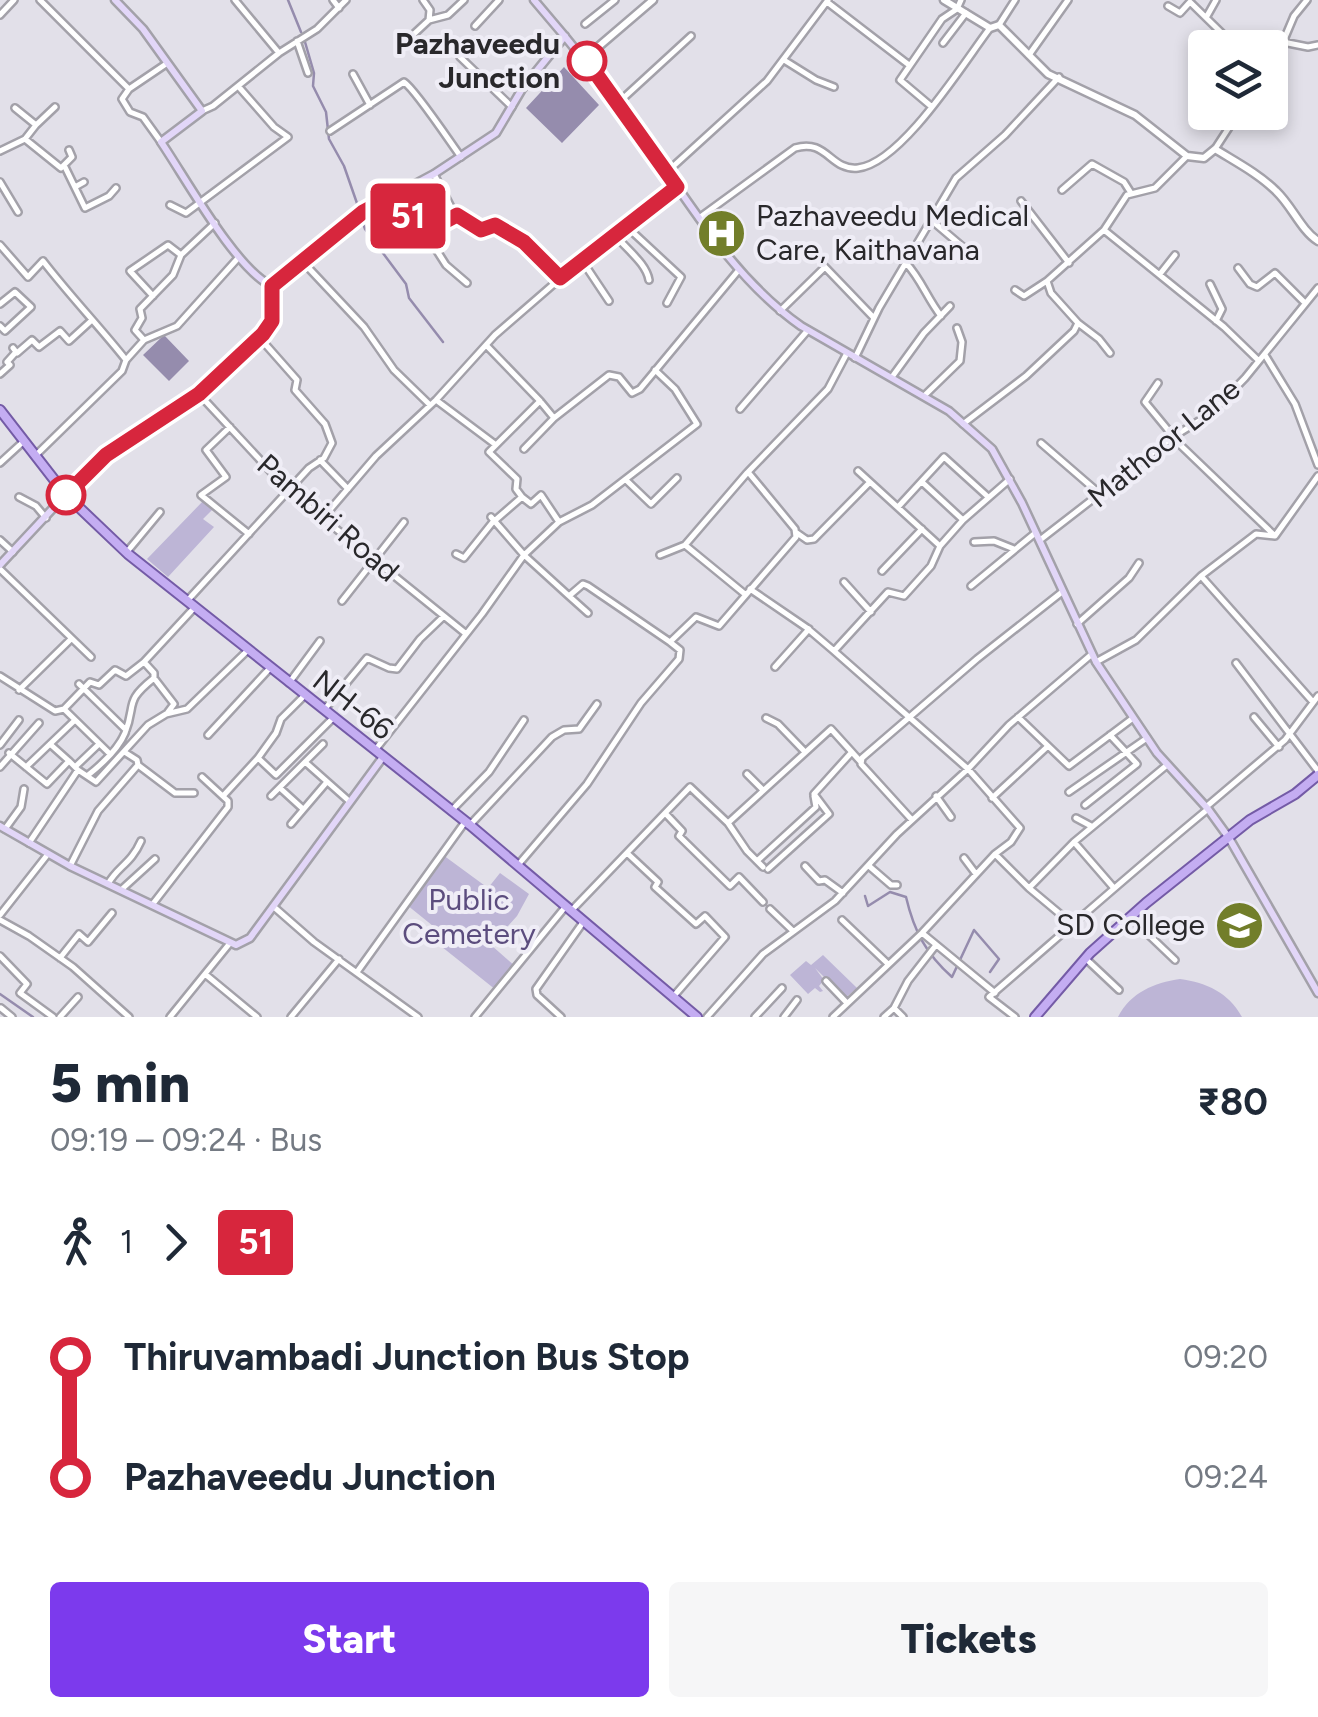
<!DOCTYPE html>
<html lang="en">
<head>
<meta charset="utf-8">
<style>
	body { margin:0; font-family:Figtree,sans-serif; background:#f6f6f7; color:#1f2937; height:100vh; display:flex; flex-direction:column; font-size:38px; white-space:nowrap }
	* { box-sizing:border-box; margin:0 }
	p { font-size:32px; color:#747a83 }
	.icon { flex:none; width:55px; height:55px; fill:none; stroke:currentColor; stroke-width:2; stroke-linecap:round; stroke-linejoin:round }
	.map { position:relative; height:1017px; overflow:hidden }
	.panel { display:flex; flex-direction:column; background:#fff; flex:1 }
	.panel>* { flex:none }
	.badge { padding:0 20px; border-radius:8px; font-size:35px; line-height:65px }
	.buttons { position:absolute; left:1188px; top:30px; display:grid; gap:20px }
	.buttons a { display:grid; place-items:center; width:100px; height:100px; border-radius:10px; background:#fff; box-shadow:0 5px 15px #0003; font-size:50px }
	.map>.badge { position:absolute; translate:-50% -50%; box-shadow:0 0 0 5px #fff }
	.legs { display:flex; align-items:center; gap:15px; height:110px; padding:0 50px; font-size:32px }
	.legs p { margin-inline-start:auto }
	.overview { display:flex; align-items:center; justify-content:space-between; height:170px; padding:0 50px }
	h1 { font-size:55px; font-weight:800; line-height:75px }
	.action { display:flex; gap:20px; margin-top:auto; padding:20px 50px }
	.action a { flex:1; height:115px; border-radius:10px; background:#7c3aed; color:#fff; font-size:40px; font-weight:800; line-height:115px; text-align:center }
	.action a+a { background:#f6f6f7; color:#1f2937 }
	ul { padding:0 50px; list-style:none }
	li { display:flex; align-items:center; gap:35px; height:120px; font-size:38px }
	li i { display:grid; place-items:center; width:15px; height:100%; margin:0 12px; background:currentColor }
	li i::after { content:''; width:25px; height:25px; margin:-12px; border:8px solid; border-radius:50%; background:#fff }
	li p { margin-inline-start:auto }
	li:first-child i { background:linear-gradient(#0000 50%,currentColor 0) }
	li:last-child i { background:linear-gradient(currentColor 50%,#0000 0) }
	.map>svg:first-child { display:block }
</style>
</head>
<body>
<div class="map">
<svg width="1318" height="1017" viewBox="0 0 1318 1017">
	<rect width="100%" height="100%" fill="#e2e0e9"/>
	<!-- green -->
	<path fill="#bdb5d6" d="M 204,500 L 214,508 L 203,519 L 214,527 L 168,577 L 147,559 Z
		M 443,855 L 488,888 L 500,873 L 529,894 L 517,916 L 491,945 L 515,966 L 496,990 L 437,943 L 438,930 L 407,905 Z
		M 823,955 L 857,988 L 845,998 L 815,968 L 824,980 L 819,986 L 823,991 L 820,992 L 815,988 L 808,994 L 790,975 L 806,961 L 811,965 Z
		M 1180,979 C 1207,983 1228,992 1242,1017 L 1118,1017 C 1131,992 1154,983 1180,979 Z"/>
	<!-- water -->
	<path fill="#958cad" d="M 564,67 L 599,105 L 562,143 L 526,108 Z
		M 164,335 L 189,361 L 169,381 L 143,355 Z"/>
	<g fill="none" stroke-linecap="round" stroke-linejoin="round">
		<!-- stream -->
		<path stroke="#958cad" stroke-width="2.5" d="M 288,0 L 301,32
			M 305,42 L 314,73 L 313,86 L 326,112 L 329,139 L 344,166 L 359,209
			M 361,217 L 365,229 L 406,284 L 409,298 L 443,342
			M 865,896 L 868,906 L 890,892 L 906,897 C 914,931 926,954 952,977 L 974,930 L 999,959 L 990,972
			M 0,994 L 33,1017"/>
		<defs>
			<path id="minor" d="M 40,0 L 129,89 L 122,99 L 130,112 L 143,117 L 161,142
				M 235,0 L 279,53
				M 333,0 L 339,8
				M 423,0 L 430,10 L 429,20
				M 827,2 L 909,65
				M 1168,6 L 1180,13 L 1190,2 L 1237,48
				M 0,15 L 14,0
				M 1207,16 L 1216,0
				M 585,24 L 615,0
				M 999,25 L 1015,0
				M 475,26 L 499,0
				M 297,41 L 308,73
				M 1283,42 L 1294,16 L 1307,0
				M 943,43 L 966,13
				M 400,47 L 429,20 L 448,15 L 464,0
				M 1029,55 L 1068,0
				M 460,57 L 512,107
				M 784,60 L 816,80 L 834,87
				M 1270,63 L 1283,42 L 1308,47 L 1318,45
				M 353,74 L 370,105
				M 129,89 L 166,64
				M 618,103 L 691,36
				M 932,107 L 900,80 L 942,19 L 957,9 L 961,0
				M 202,111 L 213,106 L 279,53 L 317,29 L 346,0
				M 36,125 L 55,107
				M 330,131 L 404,82 C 415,89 450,142 461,157
				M 25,139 L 61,168 L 72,157 L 69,150
				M 1215,149 L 1239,112
				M 0,151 L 25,139 L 36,125 L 15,108
				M 64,165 L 85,208 L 109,196 L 116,188
				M 667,172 L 767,81 L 828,0
				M 434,174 L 453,211 L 481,230 L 497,226 L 524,242 L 560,277
				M 0,182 L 18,212
				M 75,187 L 84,182
				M 1062,190 L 1092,164 L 1124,182 L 1131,193
				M 398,194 L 408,216 L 423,229 L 431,229 L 457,215
				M 1021,201 L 1069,263
				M 170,205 L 186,213 L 288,137 L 274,127 L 238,86
				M 699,218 L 795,148 C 827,138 830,171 858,168 C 902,163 964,62 990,28
				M 930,219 L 970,253
				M 625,225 L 681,277 L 667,303
				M 423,229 L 446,265 L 467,283
				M 1104,230 L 1224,327 L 1258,360
				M 614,233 C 624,248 646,262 649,280
				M 0,245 L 28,277 L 43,261 C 70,296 99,326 126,360
				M 581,259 L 609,301
				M 303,262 L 364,327 L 394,370 L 430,405
				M 906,263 C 921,279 927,298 941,316
				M 1238,268 L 1250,284 L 1257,287 L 1275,273 L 1305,303
				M 1160,274 L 1175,255
				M 1210,284 L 1222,309 L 1216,321
				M 1015,290 L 1024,296 L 1047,281
				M 153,296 L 130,271 L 168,245 L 181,255
				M 0,304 L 15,292 L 31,307 L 5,331 L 0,326
				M 780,311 L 825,267 L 874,318
				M 1078,323 L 1099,339 L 1110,353
				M 144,340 L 177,326 L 239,257
				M 13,348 L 17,353 L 32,340 L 39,347 L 60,331 L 69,341 L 92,320
				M 1265,355 L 1295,404 L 1318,465
				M 855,358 L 879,308 L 956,178 L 1005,135 L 1059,77
				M 0,374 L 10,365 L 7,362 L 16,352
				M 892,377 L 924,333 L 950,306
				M 1158,383 L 1145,402 L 1173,436
				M 199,394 L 288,490 L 465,633
				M 924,396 L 960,361 L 962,342 L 957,328
				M 436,400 L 496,445
				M 540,401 L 554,418
				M 740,409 L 808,330
				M 963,424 L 1026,376 L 1074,331 L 1078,323 L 1051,293 L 1047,281 L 1104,230 L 1127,195 L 1155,188 L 1187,156
				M 230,427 L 206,450 L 226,477 L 201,495 L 249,534
				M 1173,438 L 1273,534
				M 1041,443 L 1100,494
				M 524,449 L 554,418 L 609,375 L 619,377 L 632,393 L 640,389 L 738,271
				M 35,456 L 122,371 L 126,360 L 144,340 L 135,330 L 142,318 L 140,309 L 173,275 L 181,255 L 215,223
				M 320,460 L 348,489
				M 0,463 L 24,441
				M 858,471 L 940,546
				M 1010,479 L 963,520 L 940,546 L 931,566 L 904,596 L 888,592 L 834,651 L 968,769 L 1009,725 L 1092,654
				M 626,480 L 651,504 L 677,478
				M 922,482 L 963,520
				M 19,497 L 36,506 L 46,518
				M 522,497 L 531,504 L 541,495 L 559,522
				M 898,507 L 944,457 L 987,496
				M 491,517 L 524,555 L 569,596 L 583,584 L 588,586 L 670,642
				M 322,519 L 376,456 L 436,400 L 495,335 L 608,237 L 677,188
				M 797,533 L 807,540 L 814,539 L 869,483
				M 0,540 L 13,552
				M 1040,540 L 1173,437 L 1210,414 L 1245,378 L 1318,288
				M 974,542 L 994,541 L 1014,549
				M 685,545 L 746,595
				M 126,553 L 160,512
				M 456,554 L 464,558 L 492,523 L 522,497 L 516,489 L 517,479 L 489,452 L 540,401 L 486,345
				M 660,555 L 685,545 L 747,473
				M 0,569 L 91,657
				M 882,571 L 922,529
				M 1201,576 L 1313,702
				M 844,582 L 871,612
				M 971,586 L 1034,534
				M 750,589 L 807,628 L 834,651
				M 569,596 L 588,613
				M 187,601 L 309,468 L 324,458 L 332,443 L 325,424 L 295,390 L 297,380 L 259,337
				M 342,601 L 404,522
				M 1077,624 L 1129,578 L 1139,563
				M 1096,662 L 1136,640 L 1201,576 L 1256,534 L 1275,536 L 1318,476
				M 1236,663 L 1318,771
				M 775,667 L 809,629
				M 0,676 L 55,711 L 64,709
				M 154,678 L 174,704 L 168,712
				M 289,683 L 320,641
				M 79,684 L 126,730
				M 19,690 L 70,640
				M 324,710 L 367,658 L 389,668 L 397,669 L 420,639 L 444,616
				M 1018,717 L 1069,766 L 1133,718
				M 1254,717 L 1279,747
				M 766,718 L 778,724 L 804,751
				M 208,735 L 270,668
				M 50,744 L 69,761
				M 0,745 L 19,720
				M 376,749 L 482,614 L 524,555 L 559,522 L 592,505 L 697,424 L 675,389 L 655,370
				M 9,753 L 47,784 L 69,761 L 78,770
				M 110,754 L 64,709 L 90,682 L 99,685 L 115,670 L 126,676 L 144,662
				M 258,758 L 276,733 L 281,719 L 305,695
				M 305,762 L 349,801
				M 138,765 L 175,793 L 194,793
				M 0,767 L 39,723
				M 26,767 L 74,721
				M 75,767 L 98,745
				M 747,774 L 762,789
				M 87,776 C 101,765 118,750 125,733 C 137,703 123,703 154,678 L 154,673 L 144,662 L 194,608
				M 280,788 L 303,809
				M 1069,792 L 1147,738
				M 224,795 L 258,758 L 276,775 L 333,718
				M 271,796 L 323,744
				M 936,796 L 951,817
				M 992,798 L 1048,746
				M 1085,805 L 1137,764 L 1110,735
				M 1206,807 L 1285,740 L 1318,696
				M 451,811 L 489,772 L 524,720
				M 665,813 L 682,831 L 679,836 L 730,886 L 739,877 L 763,902
				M 1076,818 L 1091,826
				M 912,820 L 861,764 L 862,758 L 977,659 L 1062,592
				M 728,823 L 747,851 L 763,867
				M 291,824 L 326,783
				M 470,825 L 552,737 L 564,730 L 579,729 L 597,704
				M 5,829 L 21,807 L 24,789
				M 1074,842 L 1113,887
				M 29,843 L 78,770 L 96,782 L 148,725 L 166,714 L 187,709 L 248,650
				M 627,853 L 658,882 L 655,887 L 696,924 L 705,916 L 725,937 L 673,997
				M 964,858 L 976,874
				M 757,861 L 816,807 L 814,796
				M 518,865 L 587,784 L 641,703 L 679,659 L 680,650 L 670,642 L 696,617 L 719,626 L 796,537 L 795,529 L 748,472 L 828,389 L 847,353
				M 70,866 L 98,811 L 138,765 L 137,760 L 126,753
				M 805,866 L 819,881 L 825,880 L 843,893
				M 869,866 L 891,885 L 897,885
				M 768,869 L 829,814 L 814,794 L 851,753
				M 108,884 C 117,867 131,864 141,841
				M 1029,888 L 1072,924
				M 121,890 L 155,859
				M 152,905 L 228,807 L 228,801 L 202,777
				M 274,907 L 314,942 L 418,1017
				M 770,909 L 793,931
				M 571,911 L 690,787 L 728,823 L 831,729 L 860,761
				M 0,915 L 48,854
				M 1130,917 L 1175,960
				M 0,920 L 29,936 L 73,967 L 129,1017
				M 842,920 L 887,963
				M 922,933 L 995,993
				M 0,956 L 27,984 L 20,993 L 53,1017
				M 60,958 L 79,934 L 88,942 L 112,913
				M 1085,958 L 1119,990
				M 357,972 L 465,822
				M 205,974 L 257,1017
				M 826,981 L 846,1002
				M 1,1008 L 12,1017
				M 894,1008 L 903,1017
				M 60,1017 L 78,997
				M 170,1017 L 230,943
				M 291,1017 L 339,959
				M 475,1017 L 566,906
				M 561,1017 L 537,995 L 536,989 L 584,921
				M 707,1017 L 763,954 L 835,901 L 897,834 L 968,769 L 1020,828 L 1011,842 L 995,854
				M 755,1017 L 782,988
				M 784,1017 L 797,1000
				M 833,1017 L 922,933 L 995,854 L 1029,888 L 1074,842 L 1167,765
				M 884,1017 L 894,1008 L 908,981 L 936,945
				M 1015,1017 L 989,997 C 1062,934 1134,870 1208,809"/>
			<path id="tertiary" d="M 944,0 L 990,28 L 999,25 L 1048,74 L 1135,115 L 1187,156 L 1204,158 L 1215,149 C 1236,162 1259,174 1276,191 C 1292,206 1301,230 1318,241
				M 584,59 L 653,0"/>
			<path id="secondary" d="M 115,0 L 143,29 L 202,111 L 161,142 C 185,177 236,270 272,286
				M 534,0 C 573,45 609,90 644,139 C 691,205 733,278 801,326 L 949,411 L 992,449 L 1022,503 L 1096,662 L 1157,753 L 1208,809 L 1229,838 L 1318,993
				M 272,286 L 363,212 L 434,174 L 496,133 L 522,89 L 565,36
				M 0,565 L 84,475 L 107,455 L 199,394 L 263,333 L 272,321 L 272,286
				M 0,826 L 70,866 L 236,945 L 250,938 L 383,757"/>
			<path id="primary" d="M 0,410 L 66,495 L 128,554 L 470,825 L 697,1017
				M 1035,1017 L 1090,953 L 1146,903 L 1250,820 L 1295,794 L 1318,775"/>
		</defs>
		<!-- minor casing -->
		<use href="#minor" stroke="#a3a1a9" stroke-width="10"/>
		<!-- tertiary casing -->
		<use href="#tertiary" stroke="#a3a1a9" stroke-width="11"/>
		<!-- secondary casing -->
		<use href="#secondary" stroke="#a3a1a9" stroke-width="11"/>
		<!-- primary casing -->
		<use href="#primary" stroke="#745ba6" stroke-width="12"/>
		<!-- minor -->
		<use href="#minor" stroke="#fff" stroke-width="5"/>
		<!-- tertiary -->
		<use href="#tertiary" stroke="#fff" stroke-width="6"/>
		<!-- secondary -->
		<use href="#secondary" stroke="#e2d6f8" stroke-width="6"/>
		<!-- primary -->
		<use href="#primary" stroke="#c4adf2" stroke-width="8"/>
	</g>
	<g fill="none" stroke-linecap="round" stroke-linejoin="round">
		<defs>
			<path id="line-1" d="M 66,495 L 106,455 L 199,394 L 263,334 L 272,321 L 272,286 L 363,212 L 398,193 L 408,216 L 423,229 L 431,229 L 457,215 L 481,230 L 495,225 L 524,242 L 560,278 L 677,187 L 587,61"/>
		</defs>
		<!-- line-1 casing -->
		<use href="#line-1" stroke="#fff" stroke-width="22"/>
		<!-- line-1 -->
		<use href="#line-1" stroke="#d7263d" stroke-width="15"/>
	</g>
	<!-- icons -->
	<defs>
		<symbol id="hospital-disc" viewBox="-11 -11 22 22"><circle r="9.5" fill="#727e2a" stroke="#efedf6"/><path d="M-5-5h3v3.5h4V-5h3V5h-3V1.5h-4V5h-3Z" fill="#fff"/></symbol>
		<symbol id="university-disc" viewBox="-11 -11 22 22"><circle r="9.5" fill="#727e2a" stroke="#efedf6"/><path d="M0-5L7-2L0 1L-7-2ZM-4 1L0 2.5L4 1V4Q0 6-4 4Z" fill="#fff"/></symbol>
	</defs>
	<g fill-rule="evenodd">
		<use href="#hospital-disc" x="694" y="206" width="55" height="55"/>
		<use href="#university-disc" x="1212" y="898" width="55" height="55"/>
	</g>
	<!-- markers -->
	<g fill="#fff" stroke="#d7263d" stroke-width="5">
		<circle cx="587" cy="61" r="18"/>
		<circle cx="66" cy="495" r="18"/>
	</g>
	<g text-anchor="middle" stroke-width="8" stroke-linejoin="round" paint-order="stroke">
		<!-- stop labels -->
		<g font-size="30" font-weight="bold" fill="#29282b" stroke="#efedf6" text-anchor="end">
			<text x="560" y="54">Pazhaveedu<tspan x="560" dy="34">Junction</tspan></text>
		</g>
		<!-- poi labels -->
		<g font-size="30" fill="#29282b" stroke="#efedf6" text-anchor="start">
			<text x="756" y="226">Pazhaveedu Medical<tspan x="756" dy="34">Care, Kaithavana</tspan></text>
			<text x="1205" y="935" text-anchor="end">SD College</text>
		</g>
		<!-- street labels -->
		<g font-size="30" fill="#29282b" stroke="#efedf6">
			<text transform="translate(1164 443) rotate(-39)" y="10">Mathoor Lane</text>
			<text transform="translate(328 518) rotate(41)" y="10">Pambiri Road</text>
			<text transform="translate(353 705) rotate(38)" y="10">NH-66</text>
		</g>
		<!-- park labels -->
		<g font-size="30" fill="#5c4d7e" stroke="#efedf6">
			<text x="469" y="910">Public<tspan x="469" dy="34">Cemetery</tspan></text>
		</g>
	</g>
</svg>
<div class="buttons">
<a><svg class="icon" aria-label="layers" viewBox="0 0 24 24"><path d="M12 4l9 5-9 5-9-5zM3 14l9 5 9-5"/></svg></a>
</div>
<b class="badge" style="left:408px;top:216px;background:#d7263d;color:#fff">51</b>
</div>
<section class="panel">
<div class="overview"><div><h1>5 min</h1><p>09:19 – 09:24 · Bus</p></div><b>₹80</b></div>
<div class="legs"><svg class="icon" aria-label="walk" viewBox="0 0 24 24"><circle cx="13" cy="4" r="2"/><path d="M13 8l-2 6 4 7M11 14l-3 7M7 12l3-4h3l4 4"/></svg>1<svg class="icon" aria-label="forward" viewBox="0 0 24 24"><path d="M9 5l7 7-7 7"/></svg><b class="badge" style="background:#d7263d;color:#fff">51</b></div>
<ul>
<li><i style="color:#d7263d"></i><b>Thiruvambadi Junction Bus Stop</b><p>09:20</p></li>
<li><i style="color:#d7263d"></i><b>Pazhaveedu Junction</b><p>09:24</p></li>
</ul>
<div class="action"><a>Start</a><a>Tickets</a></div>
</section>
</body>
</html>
